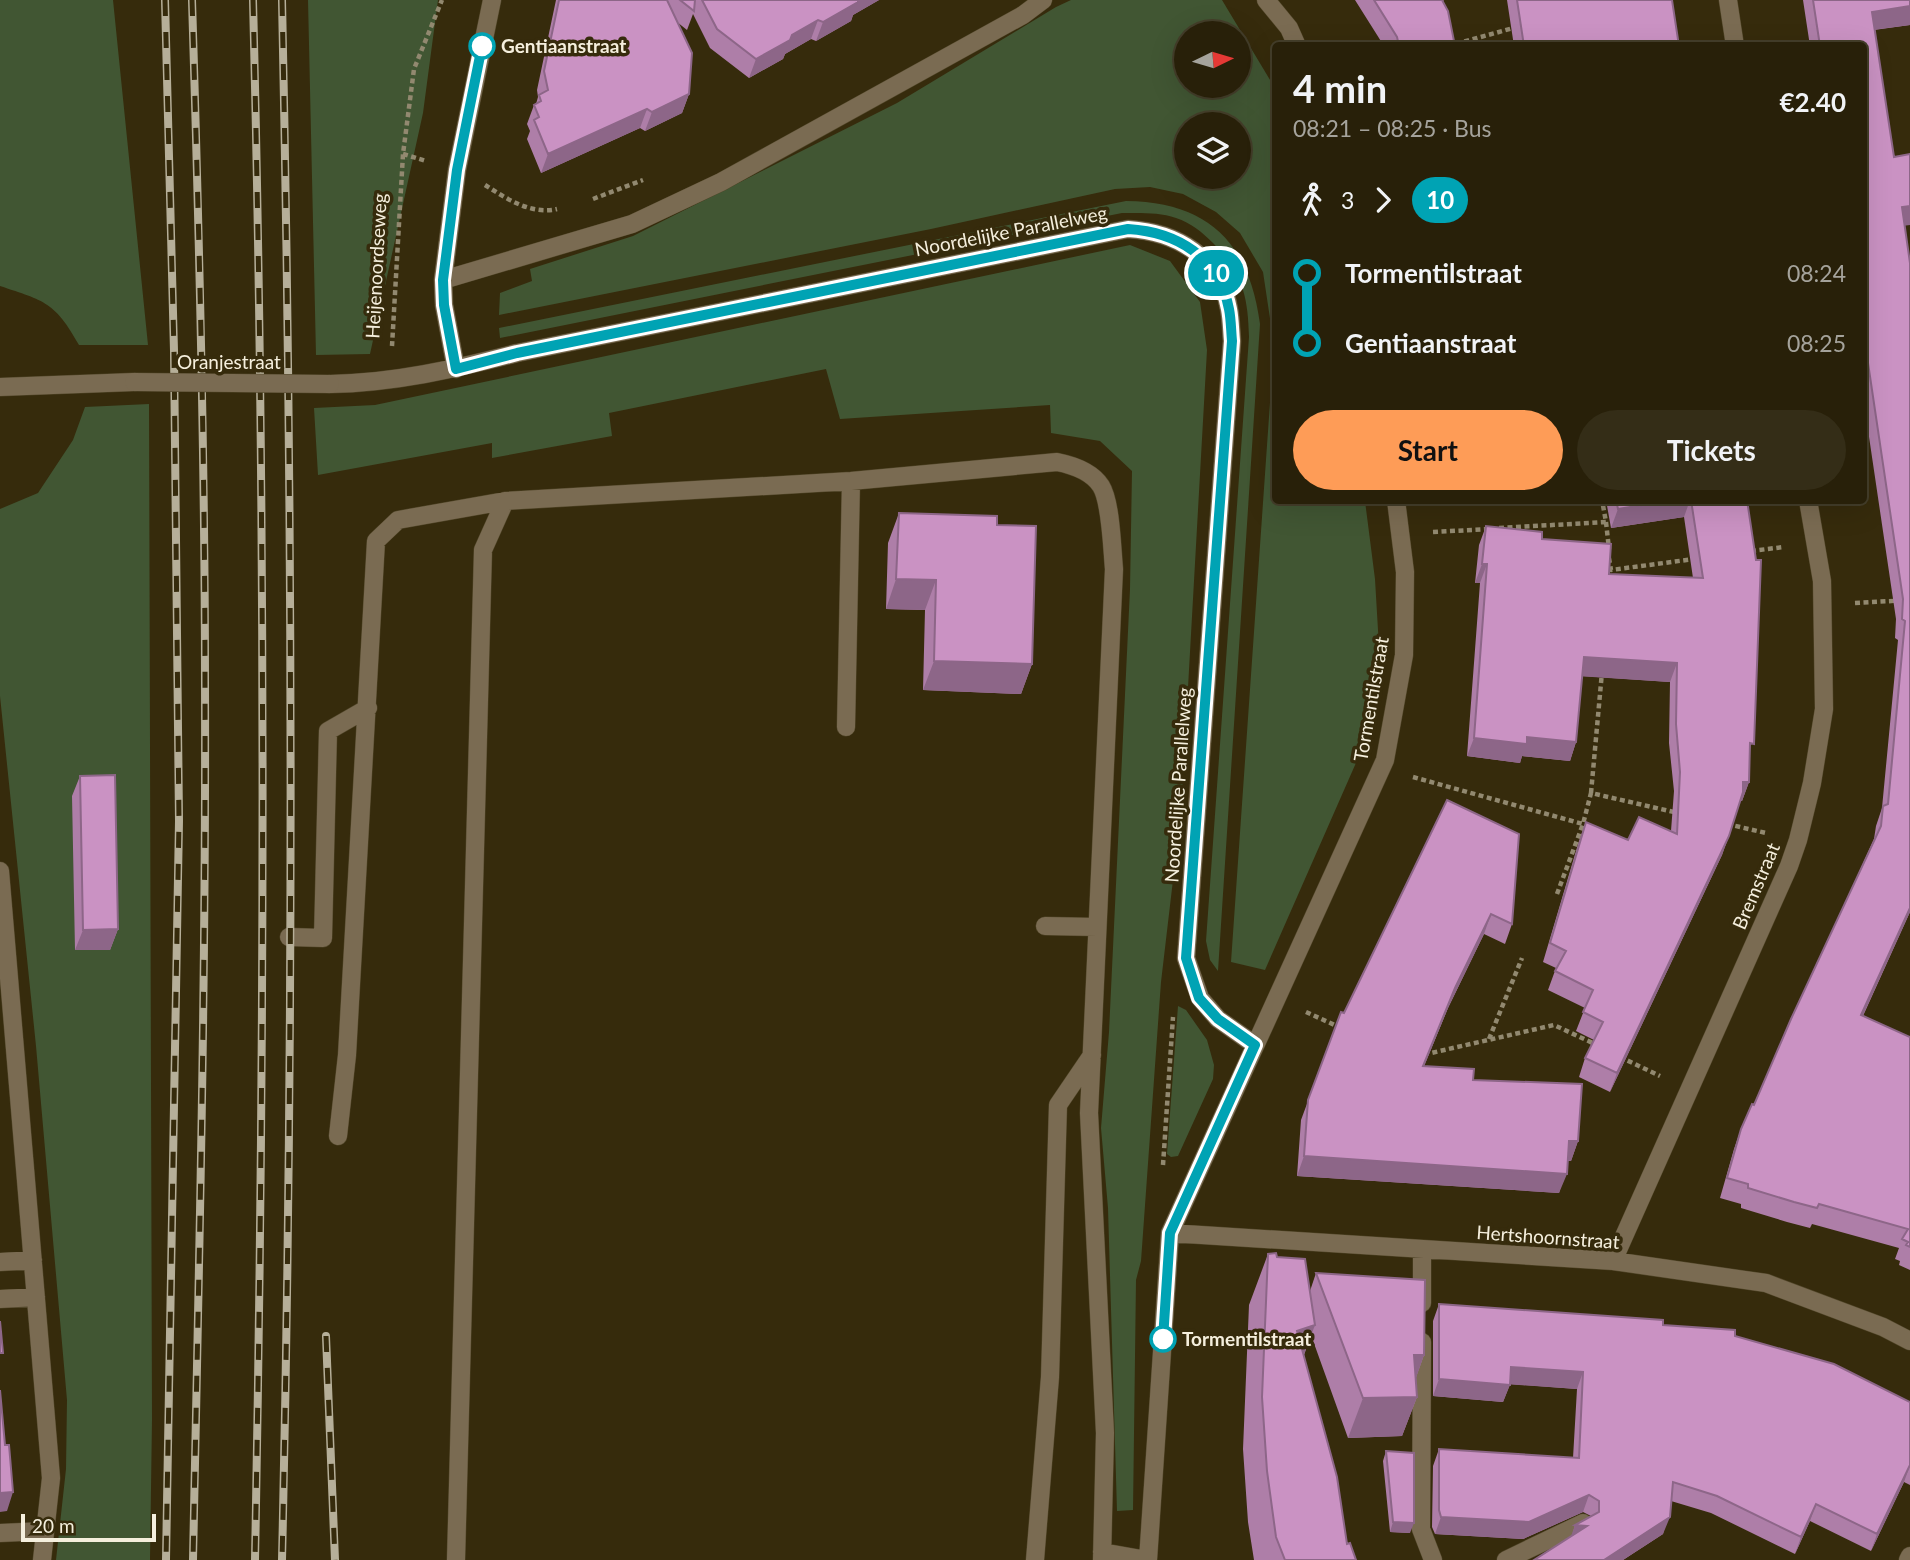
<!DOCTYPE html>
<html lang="en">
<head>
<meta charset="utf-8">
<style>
	body { margin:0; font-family:Lato,sans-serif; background:#342d17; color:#f1f3f6; height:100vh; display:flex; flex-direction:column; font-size:26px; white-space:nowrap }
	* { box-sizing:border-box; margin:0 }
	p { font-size:23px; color:#a5a39c }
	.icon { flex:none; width:38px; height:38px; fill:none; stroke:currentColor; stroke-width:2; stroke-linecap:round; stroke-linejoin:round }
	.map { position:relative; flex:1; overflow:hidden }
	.sheet { position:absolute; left:1272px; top:42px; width:595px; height:462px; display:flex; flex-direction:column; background:#282009; border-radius:7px; box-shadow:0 7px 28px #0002,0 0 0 2px #443e2a }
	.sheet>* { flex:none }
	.badge { padding:0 14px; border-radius:23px; font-size:24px; line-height:46px }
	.needle { width:46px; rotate:85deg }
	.tools { position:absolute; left:1174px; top:21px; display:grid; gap:14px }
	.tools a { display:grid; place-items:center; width:77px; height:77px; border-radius:50%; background:#282009; box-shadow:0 7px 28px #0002,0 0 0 2px #443e2a; font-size:35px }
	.scale { position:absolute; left:21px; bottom:18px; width:135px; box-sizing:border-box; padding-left:7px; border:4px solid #f5efdd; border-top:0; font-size:19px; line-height:24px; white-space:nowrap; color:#f5efdd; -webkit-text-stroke:5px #362b0c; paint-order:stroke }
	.map>.badge { position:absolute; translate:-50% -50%; box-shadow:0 0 0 4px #fff }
	.legs { display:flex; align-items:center; gap:10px; height:77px; padding:0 21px; font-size:23px }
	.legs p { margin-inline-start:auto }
	.headline { display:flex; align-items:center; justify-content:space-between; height:119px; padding:0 21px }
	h1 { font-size:38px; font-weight:700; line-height:52px }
	.cta { display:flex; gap:14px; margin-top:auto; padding:14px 21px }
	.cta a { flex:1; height:80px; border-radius:42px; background:#fe9c57; color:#111; font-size:28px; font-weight:700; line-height:80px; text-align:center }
	.cta a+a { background:#342d17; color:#f1f3f6 }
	ul { padding:0 21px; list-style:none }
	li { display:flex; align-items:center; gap:24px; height:70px; font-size:26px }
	li i { display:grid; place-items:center; width:10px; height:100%; margin:0 9px; background:currentColor }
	li i::after { content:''; width:18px; height:18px; margin:-9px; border:5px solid; border-radius:50%; background:#282009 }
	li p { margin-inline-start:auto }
	li:first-child i { background:linear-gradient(#0000 50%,currentColor 0) }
	li:last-child i { background:linear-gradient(currentColor 50%,#0000 0) }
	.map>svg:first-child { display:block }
</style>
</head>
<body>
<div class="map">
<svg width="1910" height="1560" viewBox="0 0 1910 1560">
	<rect width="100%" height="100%" fill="#362b0c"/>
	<!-- green -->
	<path fill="#415633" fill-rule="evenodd" d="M 0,0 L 113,0 L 148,345 L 79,345 C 55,302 45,301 0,286 Z
		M 308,0 L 438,0 L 423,113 L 370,354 L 316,355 Z
		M 1071,0 L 1222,0 L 1276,90 L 1276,500 L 1365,501 L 1375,579 L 1380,664 L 1359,756 L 1265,970 L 1231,962 L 1274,345 L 1263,272 L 1240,233 L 1216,212 L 1183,194 L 1150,187 L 1115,189 L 931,229 L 499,315 L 500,293 L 532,281 L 530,269 L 633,236 L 897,103 L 1056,7 ZM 1186,33 L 1239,33 L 1239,86 L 1186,86 ZM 1186,124 L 1239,124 L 1239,177 L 1186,177 Z
		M 1126,201 C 1209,202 1249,243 1260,324 L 1218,971 L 1210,960 L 1206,941 L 1249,337 C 1248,294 1242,274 1213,243 C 1202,232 1191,223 1176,218 C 1159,212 1140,213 1122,213 L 500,338 L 499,328 Z
		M 1130,245 L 1170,261 L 1200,302 L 1207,350 L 1181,812 L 1161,982 L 1141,1261 L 1136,1280 L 1133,1510 L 1117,1511 L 1108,1208 L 1101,1128 L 1109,1032 L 1130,589 L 1132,471 L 1100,441 L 1051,433 L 1050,405 L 840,419 L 826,369 L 609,413 L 612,436 L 492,458 L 492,443 L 318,475 L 314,408 L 375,405 Z
		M 149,404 L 152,1419 L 150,1560 L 56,1560 L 66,1469 L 67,1400 L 36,1046 L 0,696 L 0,509 L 38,493 L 73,440 L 85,407 Z
		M 1178,1006 L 1186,1010 L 1207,1040 L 1214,1065 L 1213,1079 L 1178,1156 L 1171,1157 L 1167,1154 Z"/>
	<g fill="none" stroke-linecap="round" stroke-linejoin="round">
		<defs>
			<path id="minor" d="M 1266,0 L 1289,28 L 1297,46
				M 1728,0 L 1735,46
				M 443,280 L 632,224 L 721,182 L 1023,15 L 1043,0
				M 456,369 L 444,305 L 443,280 L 457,170 L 492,0
				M 330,384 C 394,383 455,369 517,353 L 1128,229 C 1177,232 1220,257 1229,309 C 1231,319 1231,330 1232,341 L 1186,958 L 1200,998 L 1218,1019 L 1255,1045
				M 0,387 L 134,382
				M 846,727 L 851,481
				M 0,871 L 51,1478 L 42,1560
				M 1045,926 L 1097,927
				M 289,937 L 323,938 L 328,731 L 368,708
				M 338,1136 L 347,1055 L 376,541 L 398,520 L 505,501
				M 1170,1233 L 1613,1261 L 1766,1283 L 1883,1327 L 1910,1341
				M 1613,1261 L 1789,866 L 1798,840 L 1812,783 L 1824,709 L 1822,581 L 1808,500
				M 0,1262 L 33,1260
				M 0,1299 L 36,1297
				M 1422,1303 L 1422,1249
				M 1422,1342 L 1421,1529 L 1433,1560
				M 0,1533 L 45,1531
				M 1102,1552 L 1147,1560
				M 456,1560 L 483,550 L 505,501 L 851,481 L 1057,462 C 1072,465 1092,472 1101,486 C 1111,502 1112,548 1114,569 L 1089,1113 L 1105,1433 L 1102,1560
				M 1035,1560 L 1050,1377 L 1058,1105 L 1092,1055
				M 1148,1560 L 1170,1233 L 1385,760 L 1404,655 L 1405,572 L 1396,500
				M 1506,1560 L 1583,1523
				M 1908,1560 L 1910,1556"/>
		</defs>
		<!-- minor casing -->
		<use href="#minor" stroke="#514629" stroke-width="19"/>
		<!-- path -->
		<path stroke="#928970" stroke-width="4.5" stroke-dasharray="5 3.5" stroke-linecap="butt" d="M 1448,46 L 1517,27
			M 403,154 L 426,161
			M 485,185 C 507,199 531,215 557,209
			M 593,199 L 643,180
			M 392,346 L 403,154 L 414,69 L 442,0
			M 1606,522 L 1609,549
			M 1499,528 L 1606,522 L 1602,500
			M 1433,532 L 1490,529
			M 1751,551 L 1784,547
			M 1609,558 L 1611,570 L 1694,559
			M 1855,603 L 1910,600
			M 1413,777 L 1583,824 L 1591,793 L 1678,813
			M 1591,793 L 1602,672
			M 1727,824 L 1766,833
			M 1557,894 L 1583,824
			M 1306,1012 L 1339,1027
			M 1489,1039 L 1522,958
			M 1424,1052 L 1431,1053 L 1554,1025 L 1597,1045
			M 1620,1057 L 1660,1076
			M 1163,1165 L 1173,1017"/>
		<!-- minor -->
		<use href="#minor" stroke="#7a6b52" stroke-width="18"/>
		<defs>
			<path id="rail" d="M 165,0 L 174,351 L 179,821 L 166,1560
				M 192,0 C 199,227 205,455 205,682 C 206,975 199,1267 193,1560
				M 253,0 C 266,520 265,1040 255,1560
				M 282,0 C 293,520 294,1040 282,1560
				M 326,1336 L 335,1560"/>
		</defs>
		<!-- rail casing -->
		<use href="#rail" stroke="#b6af99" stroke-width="8"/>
		<!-- rail -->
		<use href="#rail" stroke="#362b0c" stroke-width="5" stroke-dasharray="16" stroke-linecap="butt"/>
		<defs>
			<path id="minor-bridge" d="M 134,382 L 330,384"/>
		</defs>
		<!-- minor-bridge casing -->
		<use href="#minor-bridge" stroke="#514629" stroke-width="19" stroke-linecap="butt"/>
		<!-- minor-bridge -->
		<use href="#minor-bridge" stroke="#7a6b52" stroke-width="18"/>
	</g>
	<!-- wall -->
	<path fill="#ae7ea8" d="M 556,0 L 879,0 L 853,15 L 851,21 L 816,41 L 811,39 L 785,54 L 783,59 L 749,78 L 710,48 L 693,14 L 687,30 L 677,22 L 689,94 L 682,113 L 645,131 L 640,128 L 541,173 L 527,139 L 530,131 L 527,124 L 534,105 L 536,104 L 538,97 L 537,90 Z
		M 1355,0 L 1444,0 L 1443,1 L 1455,46 L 1384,46 Z
		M 1507,0 L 1672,0 L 1679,46 L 1514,46 Z
		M 1803,0 L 1910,0 L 1910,25 L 1874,30 L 1910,263 L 1910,912 L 1863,1016 L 1910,1037 L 1910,1270 L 1899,1265 L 1900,1261 L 1895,1259 L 1899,1248 L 1812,1224 L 1810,1228 L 1787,1222 L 1741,1208 L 1741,1204 L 1720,1198 L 1734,1149 L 1741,1129 L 1754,1105 L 1874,839 L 1876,826 L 1882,808 L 1898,640 L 1895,638 L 1896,619 L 1864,403 L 1864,46 L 1810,46 Z
		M 1606,500 L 1747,500 L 1750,754 L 1749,782 L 1742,801 L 1740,801 L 1722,855 L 1610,1092 L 1579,1077 L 1585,1058 L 1594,1040 L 1576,1031 L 1585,1008 L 1548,990 L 1556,968 L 1543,962 L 1579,841 L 1586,822 L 1628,840 L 1671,831 L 1674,791 L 1669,743 L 1670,682 L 1582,676 L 1576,742 L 1570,761 L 1522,756 L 1520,763 L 1467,756 L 1480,583 L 1475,583 L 1479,545 L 1486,526 L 1542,539 L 1609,574 L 1693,578 L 1684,517 L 1611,528 Z
		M 899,513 L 997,525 L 1032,664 L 1021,694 L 923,690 L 925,610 L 886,609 L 888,543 Z
		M 80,776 L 118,929 L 110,950 L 75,950 L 72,796 Z
		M 1447,800 L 1512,924 L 1505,944 L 1484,934 L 1448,1008 L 1424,1066 L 1473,1080 L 1578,1141 L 1571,1161 L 1568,1161 L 1559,1193 L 1297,1176 L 1301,1120 L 1341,1012 L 1344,1013 Z
		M 1268,1254 L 1277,1257 L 1310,1291 L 1316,1273 L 1424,1355 L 1415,1380 L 1417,1397 L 1402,1436 L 1348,1438 L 1311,1335 L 1304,1355 L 1347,1544 L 1356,1560 L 1254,1560 L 1248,1522 L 1243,1449 L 1249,1305 Z
		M 1439,1304 L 1663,1325 L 1735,1336 L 1910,1402 L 1910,1485 L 1904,1482 L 1871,1551 L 1810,1521 L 1795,1554 L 1711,1513 L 1671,1501 L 1663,1534 L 1623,1560 L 1534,1560 L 1572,1536 L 1575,1525 L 1591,1516 L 1583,1512 L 1523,1539 L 1435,1534 L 1432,1527 L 1433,1466 L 1439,1449 L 1573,1458 L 1577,1389 L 1510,1384 L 1503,1402 L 1433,1396 L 1433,1321 Z
		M 1386,1451 L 1410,1533 L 1390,1532 L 1383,1461 Z"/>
	<!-- shaded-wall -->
	<path fill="#8d6688" d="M 857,0 L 879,0 L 853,15 L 851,21 L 816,41 L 823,22 Z
		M 1910,6 L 1910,25 L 1864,31 L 1872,12 Z
		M 818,20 L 811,39 L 785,54 L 783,59 L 749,78 L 756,59 L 792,35 Z
		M 689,94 L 682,113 L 645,131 L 652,112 Z
		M 647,109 L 640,128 L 541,173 L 548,154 Z
		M 1910,206 L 1910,225 L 1894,227 L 1902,207 Z
		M 1673,500 L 1690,500 L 1684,517 L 1611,528 L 1618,509 Z
		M 1482,564 L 1487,564 L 1480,583 L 1475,583 Z
		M 896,579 L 936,580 L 925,610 L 886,609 Z
		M 1584,657 L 1677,663 L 1670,682 L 1577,676 Z
		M 934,661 L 1032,664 L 1021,694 L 923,690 Z
		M 1527,737 L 1576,742 L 1570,761 L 1522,756 L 1520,763 L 1467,756 L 1474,738 Z
		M 1743,782 L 1749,782 L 1742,801 L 1736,801 Z
		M 1729,836 L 1722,855 L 1610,1092 L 1617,1073 Z
		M 1910,908 L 1910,912 L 1854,1035 L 1861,1015 Z
		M 1491,914 L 1484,934 L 1448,1008 L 1416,1086 L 1455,988 Z
		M 118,929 L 110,950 L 75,950 L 83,930 Z
		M 1569,1141 L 1578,1141 L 1571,1161 L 1562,1160 Z
		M 1304,1156 L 1567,1174 L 1559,1193 L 1297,1176 Z
		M 1315,1325 L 1296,1376 L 1297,1331 Z
		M 1414,1355 L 1424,1355 L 1410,1395 Z
		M 1511,1367 L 1583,1372 L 1577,1389 L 1505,1384 Z
		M 1439,1379 L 1510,1385 L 1503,1402 L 1433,1396 Z
		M 1417,1397 L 1402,1436 L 1348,1438 L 1363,1398 Z
		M 1910,1465 L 1904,1482 L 1871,1551 L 1877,1534 Z
		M 13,1492 L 7,1511 L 0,1512 L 0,1493 Z
		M 1589,1495 L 1583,1512 L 1523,1539 L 1435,1534 L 1441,1517 Z
		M 1816,1504 L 1810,1521 L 1795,1554 L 1801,1537 Z
		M 1670,1517 L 1663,1534 L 1623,1560 L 1604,1560 Z
		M 1393,1522 L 1414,1523 L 1410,1533 L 1390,1532 Z
		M 1575,1525 L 1587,1526 L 1569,1542 Z"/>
	<!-- building -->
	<path fill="#ca92c3" stroke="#8d6688" stroke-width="2" d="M 559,0 L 667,0 L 692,53 L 689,94 L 652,112 L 647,109 L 548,154 L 534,120 L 539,117 L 534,105 L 541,101 L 539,95 L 548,90 L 544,71 Z
		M 680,0 L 695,0 L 694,11 Z
		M 702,0 L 858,0 L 858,2 L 823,22 L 818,20 L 792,35 L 790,40 L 756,59 L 717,29 Z
		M 1374,0 L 1442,0 L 1448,11 L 1455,46 L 1399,46 L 1397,37 Z
		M 1517,0 L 1672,0 L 1679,46 L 1524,46 Z
		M 1813,0 L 1910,0 L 1910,6 L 1872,12 L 1894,157 L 1910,154 L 1910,206 L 1902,207 L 1910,263 L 1910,908 L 1861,1015 L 1910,1037 L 1910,1247 L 1906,1245 L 1908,1242 L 1902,1239 L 1908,1229 L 1819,1204 L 1817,1208 L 1794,1202 L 1748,1188 L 1748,1184 L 1727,1178 L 1741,1129 L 1752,1104 L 1754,1105 L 1791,1019 L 1881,826 L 1883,806 L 1888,804 L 1905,621 L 1902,619 L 1903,599 L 1864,336 L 1864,46 L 1820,46 Z
		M 1616,500 L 1673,500 L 1618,509 Z
		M 1691,500 L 1747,500 L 1756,560 L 1761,560 L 1754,744 L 1750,743 L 1749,782 L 1743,782 L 1743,792 L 1729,836 L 1617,1073 L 1585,1058 L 1603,1022 L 1583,1012 L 1593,990 L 1555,971 L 1566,951 L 1550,943 L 1586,822 L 1628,840 L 1639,817 L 1677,834 L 1680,772 L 1676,724 L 1677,663 L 1584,657 L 1576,742 L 1527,737 L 1527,744 L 1474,738 L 1487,564 L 1482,564 L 1486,526 L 1542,532 L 1542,539 L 1611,544 L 1609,574 L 1703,578 Z
		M 899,513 L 997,516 L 997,525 L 1036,526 L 1032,664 L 934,661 L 936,580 L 896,579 Z
		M 115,775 L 118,929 L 83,930 L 80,776 Z
		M 1447,800 L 1519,834 L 1512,924 L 1491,914 L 1455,988 L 1423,1066 L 1474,1069 L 1473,1080 L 1582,1084 L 1578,1141 L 1569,1141 L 1567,1174 L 1304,1156 L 1308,1100 L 1341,1012 L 1344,1013 Z
		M 1276,1253 L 1277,1257 L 1305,1259 L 1315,1325 L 1297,1331 L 1337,1477 L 1347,1544 L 1350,1543 L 1356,1560 L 1285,1560 L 1276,1537 L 1267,1471 L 1262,1397 L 1268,1254 Z
		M 1316,1273 L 1425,1280 L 1424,1355 L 1414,1355 L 1417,1397 L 1363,1398 Z
		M 1439,1304 L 1663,1320 L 1663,1325 L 1735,1330 L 1735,1336 L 1834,1364 L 1910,1402 L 1910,1465 L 1877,1534 L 1816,1504 L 1801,1537 L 1717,1496 L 1673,1482 L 1670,1517 L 1604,1560 L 1534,1560 L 1587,1526 L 1575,1525 L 1599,1512 L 1599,1501 L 1589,1495 L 1529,1522 L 1441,1517 L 1439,1510 L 1439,1449 L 1579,1458 L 1583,1372 L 1511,1367 L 1510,1385 L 1439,1379 Z
		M 0,1321 L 3,1353 L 0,1353 Z
		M 0,1390 L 5,1445 L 9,1445 L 13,1492 L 0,1493 Z
		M 1386,1451 L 1414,1453 L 1414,1523 L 1393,1522 Z"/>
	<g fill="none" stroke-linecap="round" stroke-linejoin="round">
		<defs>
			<path id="line-1" d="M 482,46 L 457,170 L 443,280 L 444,305 L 456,369 L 517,353 L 1128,229 C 1177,232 1219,257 1229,309 C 1231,319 1231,330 1232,341 L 1186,958 L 1199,998 L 1218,1019 L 1255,1045 L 1170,1233 L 1163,1339"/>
		</defs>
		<!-- line-1 casing -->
		<use href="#line-1" stroke="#fff" stroke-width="16"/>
		<!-- line-1 -->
		<use href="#line-1" stroke="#00a3b4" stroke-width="10"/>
	</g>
	<!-- markers -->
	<g fill="#fff" stroke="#00a3b4" stroke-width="3.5">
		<circle cx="482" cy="46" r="12"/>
		<circle cx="1163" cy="1339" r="12"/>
	</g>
	<g text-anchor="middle" stroke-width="7" stroke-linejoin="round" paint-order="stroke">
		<!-- stop labels -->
		<g font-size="19" font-weight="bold" fill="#f5efdd" stroke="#362b0c" text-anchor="start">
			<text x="501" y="53">Gentiaanstraat</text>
			<text x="1182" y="1346">Tormentilstraat</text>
		</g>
		<!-- street labels -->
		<g font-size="19" fill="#f5efdd" stroke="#362b0c">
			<text transform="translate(1011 231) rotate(-11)" y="7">Noordelijke Parallelweg</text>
			<text transform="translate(376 266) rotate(-87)" y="7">Heijenoordseweg</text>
			<text x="229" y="369">Oranjestraat</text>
			<text transform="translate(1371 699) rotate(-80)" y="7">Tormentilstraat</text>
			<text transform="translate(1178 785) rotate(-86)" y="7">Noordelijke Parallelweg</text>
			<text transform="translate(1756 886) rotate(-67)" y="7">Bremstraat</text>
			<text transform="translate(1548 1237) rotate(4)" y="7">Hertshoornstraat</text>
		</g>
	</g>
</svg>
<div class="tools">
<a><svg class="needle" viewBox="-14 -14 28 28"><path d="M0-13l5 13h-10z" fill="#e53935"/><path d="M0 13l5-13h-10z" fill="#a5a39c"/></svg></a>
<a><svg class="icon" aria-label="layers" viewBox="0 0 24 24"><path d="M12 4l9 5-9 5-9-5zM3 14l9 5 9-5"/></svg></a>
</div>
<div class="scale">20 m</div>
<b class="badge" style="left:1216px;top:273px;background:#00a3b4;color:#fff">10</b>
<section class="sheet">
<div class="headline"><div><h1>4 min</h1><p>08:21 – 08:25 · Bus</p></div><b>€2.40</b></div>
<div class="legs"><svg class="icon" aria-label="walk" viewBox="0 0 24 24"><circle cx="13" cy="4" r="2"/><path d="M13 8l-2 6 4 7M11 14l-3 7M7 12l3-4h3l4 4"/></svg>3<svg class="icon" aria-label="forward" viewBox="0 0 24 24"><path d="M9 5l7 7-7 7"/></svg><b class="badge" style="background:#00a3b4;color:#fff">10</b></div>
<ul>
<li><i style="color:#00a3b4"></i><b>Tormentilstraat</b><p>08:24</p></li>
<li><i style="color:#00a3b4"></i><b>Gentiaanstraat</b><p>08:25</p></li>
</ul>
<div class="cta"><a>Start</a><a>Tickets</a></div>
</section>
</div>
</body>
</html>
